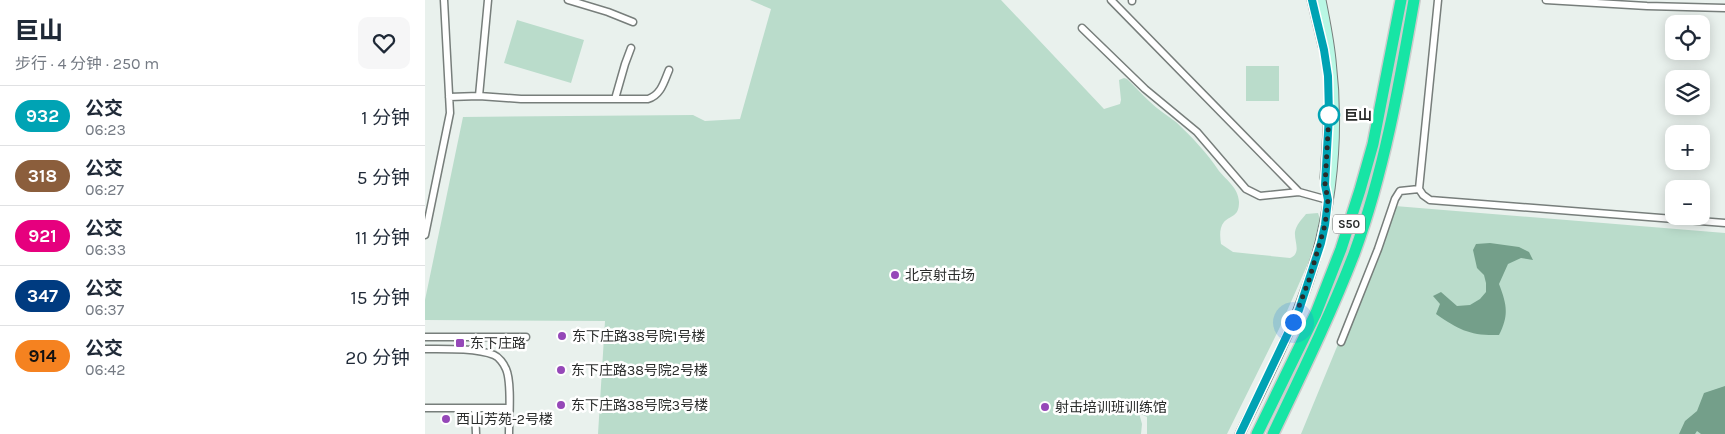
<!DOCTYPE html>
<html lang="zh">
<head>
<meta charset="utf-8">
<style>
	body { margin:0; font-family:Karla,"Noto Sans SC",sans-serif; background:#f6f6f7; color:#1f2937; height:100vh; display:flex; flex-direction:column; font-size:19px; white-space:nowrap }
	* { box-sizing:border-box; margin:0 }
	p { font-size:16px; color:#747a83 }
	.icon { flex:none; width:28px; height:28px; fill:none; stroke:currentColor; stroke-width:2; stroke-linecap:round; stroke-linejoin:round }
	.map { position:relative; flex:1; overflow:hidden }
	.details { display:flex; flex-direction:column; background:#fff; width:425px }
	.details>* { flex:none }
	.badge { padding:0 10px; border-radius:16px; font-size:18px; line-height:32px }
	.fabs { position:absolute; left:1240px; top:15px; display:grid; gap:10px }
	.fabs a { display:grid; place-items:center; width:45px; height:45px; border-radius:10px; background:#fff; box-shadow:0 2px 12px #0003; font-size:25px }
	.you { position:absolute; width:25px; height:25px; margin:-12px; border:4px solid #fff; border-radius:50%; background:#1a73e8; box-shadow:0 0 0 8px #1a73e833 }
	.map>.badge { position:absolute; translate:-50% -50%; box-shadow:0 0 0 2px #fff }
	.round { display:grid; place-items:center; flex:none; width:52px; height:52px; border-radius:10px; background:#f6f6f7 }
	.overview { display:flex; align-items:center; justify-content:space-between; height:85px; padding:0 15px }
	h1 { font-size:24px; font-weight:800; line-height:38px }
	ul { padding:0; list-style:none }
	li { display:flex; align-items:center; gap:15px; height:60px; padding:0 15px; border-top:1px solid #e0e1e3 }
	li div { flex:1 }
	li b { display:block; font-size:19px }
	li em { font-style:normal }
	li .badge { min-width:55px; font-weight:700; text-align:center }
	main { display:flex; flex:1; min-height:0 }
	.map>svg:first-child { display:block }
</style>
</head>
<body>
<main>
<section class="details">
<div class="overview"><div><h1>巨山</h1><p>步行 · 4 分钟 · 250 m</p></div><a class="round"><svg class="icon" aria-label="heart" viewBox="0 0 24 24"><path d="M12 20l-8-8c-3-5 5-10 8-4 3-6 11-1 8 4z"/></svg></a></div>
<ul>
<li><span class="badge" style="background:#00a3b4;color:#fff">932</span><div><b>公交</b><p>06:23</p></div><em>1 分钟</em></li>
<li><span class="badge" style="background:#8b5e3c;color:#fff">318</span><div><b>公交</b><p>06:27</p></div><em>5 分钟</em></li>
<li><span class="badge" style="background:#e6007e;color:#fff">921</span><div><b>公交</b><p>06:33</p></div><em>11 分钟</em></li>
<li><span class="badge" style="background:#003b80;color:#fff">347</span><div><b>公交</b><p>06:37</p></div><em>15 分钟</em></li>
<li><span class="badge" style="background:#f58220;color:#111">914</span><div><b>公交</b><p>06:42</p></div><em>20 分钟</em></li>
</ul>
</section>
<div class="map">
<svg width="1300" height="434" viewBox="0 0 1300 434">
	<rect width="100%" height="100%" fill="#e9f1ed"/>
	<!-- green -->
	<path fill="#badccb" d="M 325,0 L 576,0 L 679,109 L 695,104 L 696,100 L 694,80 L 699,78 L 702,79 C 710,86 716,94 724,101 C 732,109 742,115 751,122 C 767,137 782,153 794,171 C 802,181 813,187 814,202 C 814,217 806,215 799,222 C 794,228 795,237 796,244 L 808,252 L 865,258 C 877,253 869,242 870,232 C 871,225 877,219 881,214 L 893,213 L 895,219 L 884,261 L 855,327 L 802,434 L 722,434 L 722,417 L 714,413 L 717,424 L 716,434 L 173,434 L 180,321 L 0,320 L 0,300 L 38,117 L 268,115 L 280,121 L 315,119 L 346,9 Z
		M 92,20 L 159,40 L 146,83 L 79,63 Z
		M 821,66 L 854,66 L 854,101 L 821,101 Z
		M 970,206 L 1300,233 L 1300,434 L 876,434 Z"/>
	<!-- water -->
	<path fill="#749f8a" d="M 1065,243 L 1094,247 L 1104,252 L 1108,260 L 1096,258 L 1083,264 L 1074,284 C 1082,305 1084,315 1074,335 C 1046,336 1034,330 1011,314 L 1015,304 L 1008,296 L 1016,292 L 1032,306 L 1045,305 L 1055,299 L 1061,292 L 1061,283 L 1059,275 L 1052,268 L 1048,250 L 1051,244 Z
		M 1300,386 L 1300,434 L 1276,434 L 1272,431 L 1270,434 L 1254,434 L 1260,421 L 1272,411 L 1279,393 Z"/>
	<g fill="none" stroke-linecap="round" stroke-linejoin="round">
		<defs>
			<path id="street" d="M 143,0 L 183,12 L 208,22
				M 686,0 L 874,192 L 903,200
				M 707,0 L 707,1
				M 1013,0 L 994,189 L 998,195 L 1005,200 L 1300,223
				M 1121,0 L 1222,6 L 1300,8
				M 657,28 L 720,89 L 772,132 L 821,189 L 835,196 L 874,192
				M 54,96 L 63,0
				M 24,97 L 54,96 L 96,99 L 223,99 C 236,95 239,82 244,70
				M 190,99 L 200,64 L 206,48
				M 0,235 L 25,113 L 19,0
				M 0,337 L 101,337
				M 916,342 L 953,249 L 970,199 L 975,191 L 994,189
				M 0,349 C 19,349 51,348 69,355 C 74,357 79,364 81,369 C 87,382 84,418 84,434
				M 0,408 L 84,408
				M 50,408 L 51,434"/>
			<path id="secondary" d="M 887,0 L 898,46
				M 900,178 L 904,113
				M 815,434 C 835,393 856,352 873,310 C 905,231 916,145 906,60 C 904,40 900,20 896,0"/>
			<path id="highway" d="M 832,434 L 891,313 L 916,249 L 935,190 L 948,144 L 976,0
				M 848,434 C 876,375 905,316 929,254 C 959,172 974,86 989,0"/>
		</defs>
		<!-- street casing -->
		<use href="#street" stroke="#777e7b" stroke-width="9"/>
		<!-- secondary casing -->
		<use href="#secondary" stroke="#777e7b" stroke-width="11"/>
		<!-- highway casing -->
		<use href="#highway" stroke="#ccc" stroke-width="14"/>
		<!-- street -->
		<use href="#street" stroke="#fff" stroke-width="6"/>
		<!-- secondary -->
		<use href="#secondary" stroke="#b9f7e4" stroke-width="9"/>
		<!-- highway -->
		<use href="#highway" stroke="#17e5a5" stroke-width="11"/>
	</g>
	<g fill="none" stroke-linecap="round" stroke-linejoin="round">
		<defs>
			<path id="line" d="M 815,434 L 874,310 L 896,243 L 900,225 L 903,200 L 900,185 L 904,115 L 903,76 L 899,50 L 887,0"/>
		</defs>
		<!-- line casing -->
		<use href="#line" stroke="#fff" stroke-width="11"/>
		<!-- line -->
		<use href="#line" stroke="#00a3b4" stroke-width="8"/>
		<!-- walk -->
		<path stroke="#2a2c2b" stroke-width="5" stroke-dasharray="0 9" d="M 868,322 L 884,280 L 900,225 L 903,200 L 900,185 L 904,115"/>
	</g>
	<!-- markers -->
	<circle fill="#fff" stroke="#00a3b4" stroke-width="2.5" cx="904" cy="115" r="10"/>
	<g fill="#9548b8" stroke="#fff" stroke-width="2">
		<circle cx="470" cy="275" r="5"/>
		<circle cx="137" cy="336" r="5"/>
		<rect x="30" y="338" width="10" height="10" rx="2.5"/>
		<circle cx="136" cy="370" r="5"/>
		<circle cx="136" cy="405" r="5"/>
		<circle cx="620" cy="407" r="5"/>
		<circle cx="21" cy="419" r="5"/>
	</g>
	<g text-anchor="middle" stroke-width="5" stroke-linejoin="round" paint-order="stroke">
		<!-- shield labels -->
		<rect fill="#fff" stroke="#6a6b6b" stroke-width="1" x="908" y="214.5" width="32" height="19" rx="4"/>
		<g font-size="12" font-weight="bold" fill="#2a2c2b">
			<text x="924" y="228">S50</text>
		</g>
		<!-- stop labels -->
		<g font-size="14" font-weight="bold" fill="#2a2c2b" stroke="#fff" text-anchor="start">
			<text x="919" y="120">巨山</text>
		</g>
		<!-- poi labels -->
		<g font-size="14" fill="#2a2c2b" stroke="#fff" text-anchor="start">
			<text x="480" y="280">北京射击场</text>
			<text x="147" y="341">东下庄路38号院1号楼</text>
			<text x="45" y="348">东下庄路</text>
			<text x="146" y="375">东下庄路38号院2号楼</text>
			<text x="146" y="410">东下庄路38号院3号楼</text>
			<text x="630" y="412">射击培训班训练馆</text>
			<text x="31" y="424">西山芳苑-2号楼</text>
		</g>
	</g>
</svg>
<div class="fabs">
<a><svg class="icon" aria-label="locate" viewBox="0 0 24 24"><circle cx="12" cy="12" r="6"/><path d="M12 2v4M12 18v4M2 12h4M18 12h4"/></svg></a>
<a><svg class="icon" aria-label="layers" viewBox="0 0 24 24"><path d="M12 4l9 5-9 5-9-5zM3 14l9 5 9-5"/></svg></a>
<a>+</a>
<a>−</a>
</div>
<div class="you" style="left:868px;top:322px"></div>
</div>
</main>
</body>
</html>
